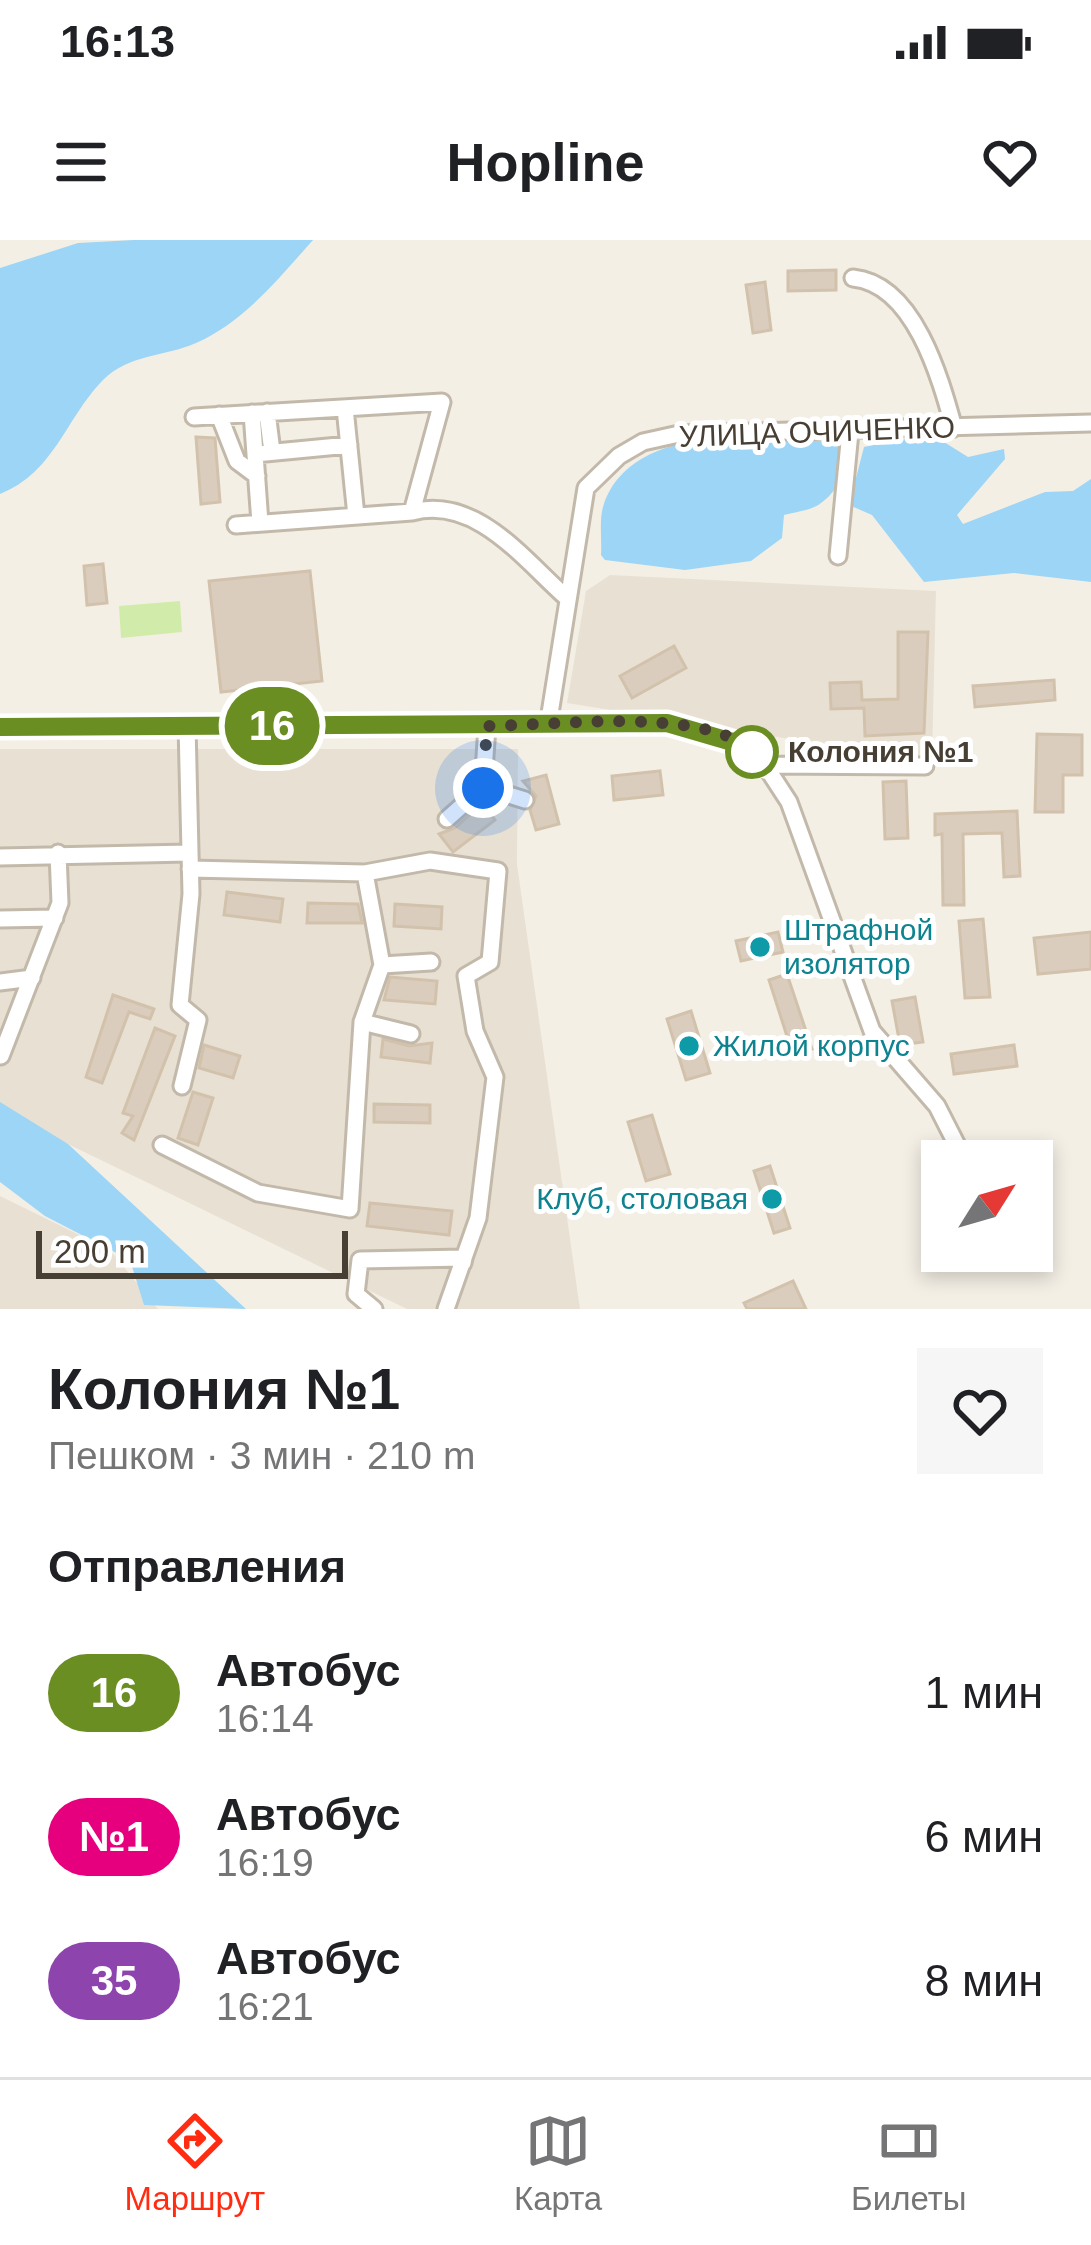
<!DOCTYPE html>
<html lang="ru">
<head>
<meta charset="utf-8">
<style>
	body { margin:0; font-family:Helvetica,sans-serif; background:#f6f6f6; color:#202124; height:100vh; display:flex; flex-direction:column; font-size:45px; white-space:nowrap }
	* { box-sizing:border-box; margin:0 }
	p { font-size:39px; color:#757577 }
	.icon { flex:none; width:66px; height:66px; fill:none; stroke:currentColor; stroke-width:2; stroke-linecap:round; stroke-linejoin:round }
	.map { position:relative; height:1069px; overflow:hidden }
	.details { display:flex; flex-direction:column; background:#fff; flex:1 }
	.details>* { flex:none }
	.badge { padding:0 24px; border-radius:39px; font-size:42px; line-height:78px }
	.needle { width:78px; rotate:53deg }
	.fabs { position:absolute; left:921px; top:900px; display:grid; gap:24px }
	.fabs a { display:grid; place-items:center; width:132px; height:132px; border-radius:0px; background:#fff; box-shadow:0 6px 18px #0003; font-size:60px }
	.scale { position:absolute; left:36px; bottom:30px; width:312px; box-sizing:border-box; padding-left:12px; border:6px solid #473f34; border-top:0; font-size:33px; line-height:42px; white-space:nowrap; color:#473f34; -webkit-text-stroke:9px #fff; paint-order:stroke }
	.you { position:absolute; width:60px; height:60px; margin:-30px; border:9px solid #fff; border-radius:50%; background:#1a73e8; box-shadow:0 0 0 18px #1a73e833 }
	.map>.badge { position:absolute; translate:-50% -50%; box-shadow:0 0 0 6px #fff }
	h2 { padding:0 48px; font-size:45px; line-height:108px }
	.round { display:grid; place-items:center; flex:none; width:126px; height:126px; border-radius:0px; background:#f6f6f6 }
	.head { display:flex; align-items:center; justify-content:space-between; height:204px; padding:0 48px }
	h1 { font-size:57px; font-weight:700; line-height:90px }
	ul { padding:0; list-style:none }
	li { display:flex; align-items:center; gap:36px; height:144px; padding:0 48px }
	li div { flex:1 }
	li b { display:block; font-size:45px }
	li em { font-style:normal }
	li .badge { min-width:132px; font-weight:700; text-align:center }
	.status { display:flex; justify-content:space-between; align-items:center; height:84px; padding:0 60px; background:#fff; direction:ltr }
	.status svg { height:33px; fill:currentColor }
	header { display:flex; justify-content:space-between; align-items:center; height:156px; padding:0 48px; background:#fff; font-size:54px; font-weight:700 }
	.dock { display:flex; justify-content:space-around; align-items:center; height:168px; border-top:3px solid #e0e0e0; background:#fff; font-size:33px; color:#757577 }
	.dock a { display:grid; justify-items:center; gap:6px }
	.dock .on { color:#ff2c11 }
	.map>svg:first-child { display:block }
</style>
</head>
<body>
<div class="status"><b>16:13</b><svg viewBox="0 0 49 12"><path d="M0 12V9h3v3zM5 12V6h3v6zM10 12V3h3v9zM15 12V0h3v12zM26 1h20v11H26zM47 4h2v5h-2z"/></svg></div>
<header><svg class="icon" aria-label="menu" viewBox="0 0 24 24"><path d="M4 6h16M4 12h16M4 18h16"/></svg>Hopline<svg class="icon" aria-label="heart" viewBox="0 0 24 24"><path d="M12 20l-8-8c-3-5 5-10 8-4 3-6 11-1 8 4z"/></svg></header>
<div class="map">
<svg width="1091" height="1069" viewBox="0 0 1091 1069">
	<rect width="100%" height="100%" fill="#f4efe5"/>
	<!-- residential -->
	<path fill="#e8e1d3" d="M 610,335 L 936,351 L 932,522 L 567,463 L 586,351 Z
		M 0,509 L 518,509 L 517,624 L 580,1069 L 407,1069 L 0,871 Z
		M 0,956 L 110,1010 L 158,1069 L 0,1069 Z"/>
	<!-- green -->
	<path fill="#d1ecaa" d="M 180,361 L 182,392 L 121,398 L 119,366 Z"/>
	<!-- water -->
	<path fill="#9cd5f6" d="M 134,0 L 313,0 C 279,38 244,82 196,103 C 164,117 129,114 103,140 C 65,179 55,232 0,254 L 0,28 L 78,3 Z
		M 840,195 C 854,217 842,248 821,263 C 813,270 795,272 784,275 L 782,298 L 751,321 L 685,330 L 605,320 L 601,315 C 602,300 599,281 603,267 C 630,179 770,197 840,195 Z
		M 915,197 L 944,202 L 968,217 L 1004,209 L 1005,219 L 957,275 L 963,284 L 1045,252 L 1073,251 L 1091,239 L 1091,342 L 1014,333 L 924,342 L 872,275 L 849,265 L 864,207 Z
		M 0,862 L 68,904 L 246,1069 L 144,1065 L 130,1020 L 45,976 L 0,942 Z"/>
	<!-- building -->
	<path fill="#dacdbd" stroke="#d2c2ac" stroke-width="3" d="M 836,30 L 836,50 L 788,51 L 788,31 Z
		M 765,42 L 771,90 L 753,93 L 746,45 Z
		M 196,197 L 215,198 L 220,262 L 201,264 Z
		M 103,324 L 107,363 L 87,365 L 84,326 Z
		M 310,331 L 322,441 L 221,452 L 209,341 Z
		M 898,392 L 928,392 L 924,493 L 865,496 L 864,468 L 831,469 L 830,443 L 861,442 L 862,460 L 898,459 Z
		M 674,406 L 686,428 L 632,458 L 620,436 Z
		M 1054,440 L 1055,460 L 975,467 L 973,446 Z
		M 1037,494 L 1082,495 L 1082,535 L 1063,535 L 1063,572 L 1035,572 Z
		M 660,531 L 663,555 L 614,560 L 612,536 Z
		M 546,535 L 559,584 L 536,590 L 530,570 L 536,556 L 523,541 Z
		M 906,541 L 908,598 L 885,599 L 883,542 Z
		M 483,563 L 495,580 L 453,612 L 439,594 L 455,588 Z
		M 1017,571 L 1020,636 L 1004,637 L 1002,593 L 963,594 L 964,665 L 943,665 L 942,594 L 935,595 L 935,574 Z
		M 227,652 L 283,659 L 280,682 L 224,675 Z
		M 308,663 L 358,664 L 362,683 L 307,683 Z
		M 395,664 L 442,667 L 441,689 L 394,686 Z
		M 983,679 L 990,757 L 965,758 L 959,681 Z
		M 778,692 L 783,712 L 741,721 L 736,701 Z
		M 1091,692 L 1091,729 L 1038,734 L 1034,698 Z
		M 787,734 L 812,809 L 793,815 L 769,740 Z
		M 390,737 L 437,741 L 435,764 L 384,760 Z
		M 113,755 L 154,769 L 150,779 L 129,772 L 102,843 L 86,837 Z
		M 915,757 L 923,802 L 900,805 L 892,761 Z
		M 691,771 L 710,833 L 686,840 L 667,779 Z
		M 155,788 L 175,796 L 134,900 L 122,893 L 133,876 L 123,873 Z
		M 383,799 L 409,806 L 432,803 L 430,823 L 381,817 Z
		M 204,805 L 240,816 L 233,838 L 199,828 Z
		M 1014,805 L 1017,826 L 954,834 L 951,814 Z
		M 193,852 L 213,858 L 198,905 L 178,898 Z
		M 374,864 L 430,865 L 430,883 L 374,882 Z
		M 652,875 L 670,934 L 646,941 L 628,882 Z
		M 770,926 L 790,988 L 774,993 L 754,931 Z
		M 370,963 L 452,971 L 449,995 L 367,986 Z
		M 793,1041 L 806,1069 L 747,1069 L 744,1063 Z"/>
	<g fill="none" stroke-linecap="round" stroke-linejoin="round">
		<defs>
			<path id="minor" d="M 853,38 C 914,44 940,137 954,188
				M 345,168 L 356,276
				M 267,172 L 272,212
				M 252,173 L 260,283
				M 219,175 L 237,221 L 257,236
				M 194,177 L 442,162 L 412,272 L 236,285
				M 255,214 L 349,205
				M 412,272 C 476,255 524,320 567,358
				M 838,316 L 850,192
				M 548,486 L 586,248 L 619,216 L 643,202 L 679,194 L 1091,183
				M 0,487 L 667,483 L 746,506 L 765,525 L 789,562 L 872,791 L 937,866 L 965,921
				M 765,525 L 925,526
				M 483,547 L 525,560
				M 447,579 L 483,547 L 487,486
				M 0,617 L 189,613
				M 190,629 L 365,633 L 430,621 L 498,631 L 490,722 L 466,736 L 475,791 L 495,837 L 478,978 L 446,1069
				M 365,633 L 382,725 L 431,722
				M 0,679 L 55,678
				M 382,725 L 362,782 L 411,794
				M 0,742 L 32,738
				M 1,816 L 60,663 L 58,613
				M 182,846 L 198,780 L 180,765 L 191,654 L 187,485
				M 162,905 L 258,953 L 350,969 L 362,782
				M 374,1069 L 356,1054 L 360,1020 L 464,1018 L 463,1023"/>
		</defs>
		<!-- minor casing -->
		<use href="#minor" stroke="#c3b9aa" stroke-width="21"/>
		<!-- minor -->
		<use href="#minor" stroke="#fff" stroke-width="15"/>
	</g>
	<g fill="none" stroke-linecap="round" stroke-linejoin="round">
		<defs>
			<path id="line" d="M 0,487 L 667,483 L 746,506 L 765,525"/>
		</defs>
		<!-- line casing -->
		<use href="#line" stroke="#fff" stroke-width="27"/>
		<!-- line -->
		<use href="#line" stroke="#6b8e23" stroke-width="18"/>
		<!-- walk -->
		<path stroke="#473f34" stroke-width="12" stroke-dasharray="0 21.6" d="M 483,548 L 487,486 C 549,486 707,465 752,512"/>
	</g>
	<!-- markers -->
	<circle fill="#fff" stroke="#6b8e23" stroke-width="6" cx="752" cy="512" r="24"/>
	<g fill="#0f9aa8" stroke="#fff" stroke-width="4.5">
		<circle cx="760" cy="707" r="12"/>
		<circle cx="689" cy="806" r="12"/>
		<circle cx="772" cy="959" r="12"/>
	</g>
	<g text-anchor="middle" stroke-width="10" stroke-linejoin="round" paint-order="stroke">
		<!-- street labels -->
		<g font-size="30" fill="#473f34" stroke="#fff">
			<text transform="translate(817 192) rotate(-2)" y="10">УЛИЦА ОЧИЧЕНКО</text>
		</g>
		<!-- stop labels -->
		<g font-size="30" font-weight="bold" fill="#473f34" stroke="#fff" text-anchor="start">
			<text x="788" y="522">Колония №1</text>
		</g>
		<!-- culture labels -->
		<g font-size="30" fill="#0d838f" stroke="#fff" text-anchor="start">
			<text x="784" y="700">Штрафной<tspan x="784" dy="34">изолятор</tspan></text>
			<text x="713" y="816">Жилой корпус</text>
			<text x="748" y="969" text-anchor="end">Клуб, столовая</text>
		</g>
	</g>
</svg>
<div class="fabs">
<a><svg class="needle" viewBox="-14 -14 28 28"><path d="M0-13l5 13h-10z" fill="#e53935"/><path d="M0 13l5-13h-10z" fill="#757577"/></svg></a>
</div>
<div class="scale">200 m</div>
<div class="you" style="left:483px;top:548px"></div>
<b class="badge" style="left:272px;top:486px;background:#6b8e23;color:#fff">16</b>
</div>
<section class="details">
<div class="head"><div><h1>Колония №1</h1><p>Пешком · 3 мин · 210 m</p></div><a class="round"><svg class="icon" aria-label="heart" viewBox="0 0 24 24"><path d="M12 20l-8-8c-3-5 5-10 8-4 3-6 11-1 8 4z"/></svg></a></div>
<h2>Отправления</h2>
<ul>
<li><span class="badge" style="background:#6b8e23;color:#fff">16</span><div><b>Автобус</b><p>16:14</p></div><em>1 мин</em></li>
<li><span class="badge" style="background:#e6007e;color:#fff">№1</span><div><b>Автобус</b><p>16:19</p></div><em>6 мин</em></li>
<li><span class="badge" style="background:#8e44ad;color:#fff">35</span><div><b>Автобус</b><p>16:21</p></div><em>8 мин</em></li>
</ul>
</section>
<nav class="dock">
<a class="on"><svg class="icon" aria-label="directions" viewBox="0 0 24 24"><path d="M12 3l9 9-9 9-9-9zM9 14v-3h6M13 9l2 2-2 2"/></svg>Маршрут</a>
<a><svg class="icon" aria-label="map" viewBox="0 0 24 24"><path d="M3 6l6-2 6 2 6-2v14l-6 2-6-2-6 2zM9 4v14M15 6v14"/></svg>Карта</a>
<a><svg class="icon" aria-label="tickets" viewBox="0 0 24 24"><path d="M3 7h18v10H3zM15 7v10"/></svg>Билеты</a>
</nav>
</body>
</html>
